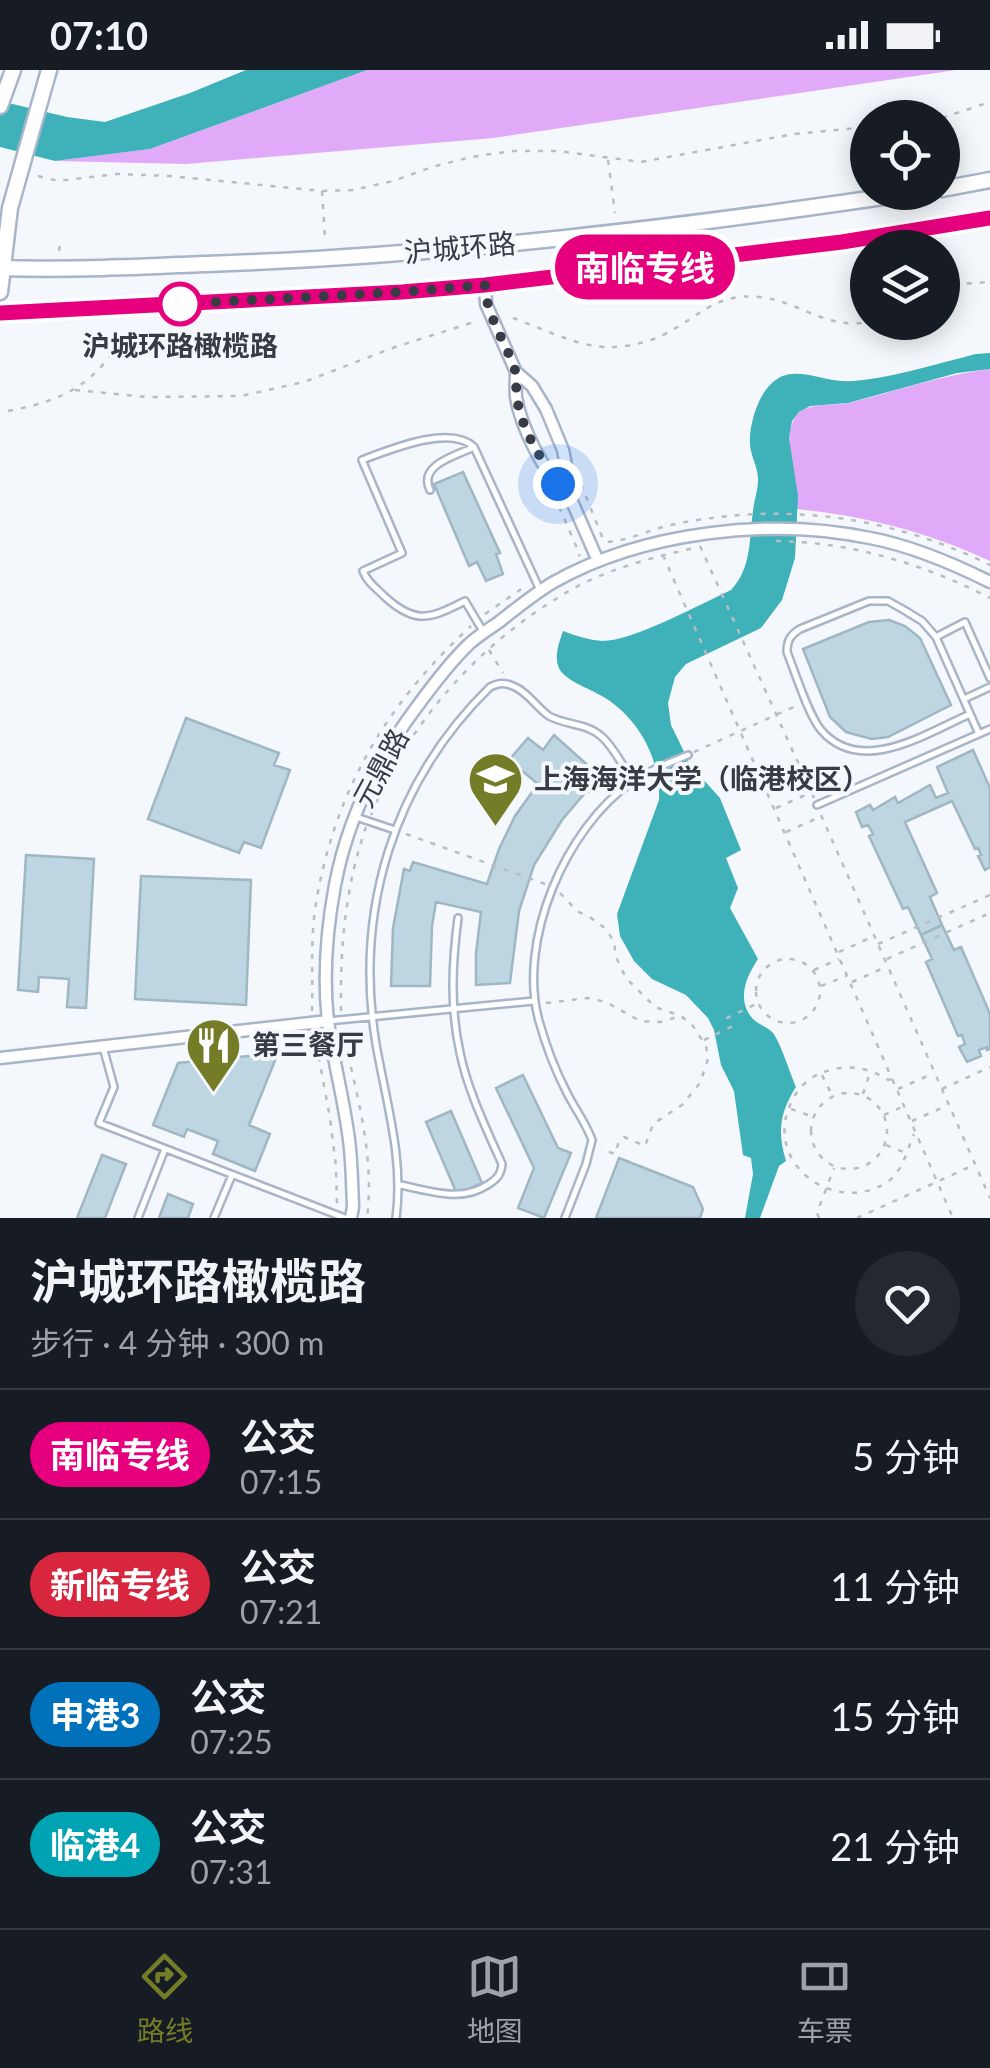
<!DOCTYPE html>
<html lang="zh">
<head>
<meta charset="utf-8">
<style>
	body { margin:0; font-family:Lato,"Noto Sans SC",sans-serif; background:#242831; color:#f1f3f6; height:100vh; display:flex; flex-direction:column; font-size:38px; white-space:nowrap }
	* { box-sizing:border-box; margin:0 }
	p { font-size:32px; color:#9ea1a6 }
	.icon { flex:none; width:55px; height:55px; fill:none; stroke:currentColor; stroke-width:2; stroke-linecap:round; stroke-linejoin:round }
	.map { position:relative; height:1148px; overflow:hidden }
	.sheet { display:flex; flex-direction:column; background:#171b24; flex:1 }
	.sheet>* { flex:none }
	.badge { padding:0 20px; border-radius:32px; font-size:35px; line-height:65px }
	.tools { position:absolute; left:850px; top:30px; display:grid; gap:20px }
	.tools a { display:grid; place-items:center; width:110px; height:110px; border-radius:50%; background:#171b24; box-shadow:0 5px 25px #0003; font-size:50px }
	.you { position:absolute; width:50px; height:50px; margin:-25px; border:8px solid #fff; border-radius:50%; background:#1a73e8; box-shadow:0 0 0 15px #1a73e833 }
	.map>.badge { position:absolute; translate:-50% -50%; box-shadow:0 0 0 5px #fff }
	.round { display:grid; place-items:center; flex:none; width:105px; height:105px; border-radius:52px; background:#242831 }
	.head { display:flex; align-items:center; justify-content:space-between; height:170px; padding:0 30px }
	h1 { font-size:48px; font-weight:700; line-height:75px }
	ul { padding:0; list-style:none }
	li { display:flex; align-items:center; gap:30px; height:130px; padding:0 30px; border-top:2px solid #363941 }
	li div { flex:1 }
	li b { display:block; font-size:38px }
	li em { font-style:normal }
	li .badge { min-width:110px; font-weight:700; text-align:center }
	.status { display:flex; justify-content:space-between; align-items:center; height:70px; padding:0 50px; background:#171b24; direction:ltr }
	.status svg { height:28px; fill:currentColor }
	.tab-bar { display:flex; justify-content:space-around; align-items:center; height:140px; border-top:2px solid #363941; background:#171b24; font-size:28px; color:#9ea1a6 }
	.tab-bar a { display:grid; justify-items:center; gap:5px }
	.tab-bar .on { color:#747c27 }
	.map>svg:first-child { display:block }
</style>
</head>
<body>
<div class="status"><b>07:10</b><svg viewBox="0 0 49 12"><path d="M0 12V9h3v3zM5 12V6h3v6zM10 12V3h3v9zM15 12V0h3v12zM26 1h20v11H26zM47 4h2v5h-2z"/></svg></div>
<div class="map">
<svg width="990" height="1148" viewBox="0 0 990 1148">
	<rect width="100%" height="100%" fill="#f4f7fb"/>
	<!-- green -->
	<path fill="#e0aaf8" d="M 367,0 L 956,0 L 493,68 L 186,94 L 55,91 L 150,79 Z
		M 990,299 L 990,491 C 928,462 865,446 797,439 C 798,413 783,378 792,354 C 794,347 799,341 807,338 C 821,333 838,336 853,332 C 899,320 943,305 990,299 Z"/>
	<!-- water -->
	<path fill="#3fb1b8" d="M 246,0 L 367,0 L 150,79 L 55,91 L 0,77 L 0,31 L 67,47 L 105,52 L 190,23 Z
		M 990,283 L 990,299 L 957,303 L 848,333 L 810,336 L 799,342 L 792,351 L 789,368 L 798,426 L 795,488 L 782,530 L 761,558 L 686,594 L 675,607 L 668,633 L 671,655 L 691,696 L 720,728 L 741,780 L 726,788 L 738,818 L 730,838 L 758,889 C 746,907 736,930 753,949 C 759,955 768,957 773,963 C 781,974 790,1003 796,1017 C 780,1042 777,1062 786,1091 L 779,1096 L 760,1148 L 745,1148 L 753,1104 L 751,1088 L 743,1085 L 734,1021 L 721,995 L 714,960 L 708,948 L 686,925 L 652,909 L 634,891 L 620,866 L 617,844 L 659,730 C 661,688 637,645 600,625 C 588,618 567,611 560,600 C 553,588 559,573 563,561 C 576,566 589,570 602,571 C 634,571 700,534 731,520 C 752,498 749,469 753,441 C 754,431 758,420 758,411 C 759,398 750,386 750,373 C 749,356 757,329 769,316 C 789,293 816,309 841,311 C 877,313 939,293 976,284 Z"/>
	<!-- building -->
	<path fill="#bed6e2" stroke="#9fb7c3" stroke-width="2.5" d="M 463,402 L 500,483 L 496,484 L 503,504 L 486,511 L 477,492 L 469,496 L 434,414 Z
		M 889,550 L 905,556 L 920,568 L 951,635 L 888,667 L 872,669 L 846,662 L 830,647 L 803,579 L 869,552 Z
		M 186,648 L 279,683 L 274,695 L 290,700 L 261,778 L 244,772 L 239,783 L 148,749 Z
		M 554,665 L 603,709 L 595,719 L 585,723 L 562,750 L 534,795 L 519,841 L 510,913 L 476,915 L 476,883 L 481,842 L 436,832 L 432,856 L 430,916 L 391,916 L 393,858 L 404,799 L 410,801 L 413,792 L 487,814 L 499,779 L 515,746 L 538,714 L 509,690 L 528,668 L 543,680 Z
		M 973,680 L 990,718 L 990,797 L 985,800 L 978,786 L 981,785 L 978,778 L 975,779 L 952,731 L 905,752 L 937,823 L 930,827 L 942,855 L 921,865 L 908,837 L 903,839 L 869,766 L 873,764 L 868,755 L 862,757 L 856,742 L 870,735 L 873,740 L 895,727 L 898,733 L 930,715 L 936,728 L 948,723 L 937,697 Z
		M 26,785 L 94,789 L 86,938 L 67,937 L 69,909 L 39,907 L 38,922 L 18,920 Z
		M 141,806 L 251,810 L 246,935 L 135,929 Z
		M 942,855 L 954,880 L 961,877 L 990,944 L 990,979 L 987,980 L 987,977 L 979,980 L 981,986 L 967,992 L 959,977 L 965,974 L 962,965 L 958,966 L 926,892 L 932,889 L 921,865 Z
		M 278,983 L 249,1055 L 270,1064 L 255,1101 L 213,1084 L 218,1071 L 187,1059 L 184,1067 L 153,1055 L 178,993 Z
		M 523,1005 L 558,1078 L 571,1083 L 544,1148 L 518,1138 L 534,1098 L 496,1018 Z
		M 451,1041 L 482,1113 L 457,1124 L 426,1052 Z
		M 102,1085 L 126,1094 L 105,1148 L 77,1148 Z
		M 619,1088 L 693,1117 L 703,1139 L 700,1148 L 596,1148 Z
		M 168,1124 L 193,1134 L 188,1148 L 159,1148 Z"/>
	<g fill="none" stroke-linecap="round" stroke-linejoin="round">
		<defs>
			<path id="service" d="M 430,420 C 418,395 455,386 474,377
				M 484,563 L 465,531 C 430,549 415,555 384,526 C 376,518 367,512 363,501 L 402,483 L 362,390 C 389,380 450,354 474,377 L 539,518
				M 936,567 L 965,552 L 990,608
				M 964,629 L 990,617
				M 970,644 C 927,663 861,707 821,660 C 808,644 795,602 787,582 C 787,571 790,565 800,559 L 869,531 L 888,531 L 904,540 L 922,551 L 936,567 L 979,664
				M 817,735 L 990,659
				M 356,747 L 395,760
				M 328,951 L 534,931
				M 103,977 L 114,1017 L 99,1053 L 345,1148
				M 400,1115 C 431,1121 461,1133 489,1114 C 498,1108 501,1104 502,1094 C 486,1058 468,1021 460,983 C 450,937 452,894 458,848
				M 138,1148 L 165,1079
				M 214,1148 L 232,1105
				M 396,1148 C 404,1089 386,1032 376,974 C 354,841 393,712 490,617 C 498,613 504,612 513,616 C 528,622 536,637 549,646 C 565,655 586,653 601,666 C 614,677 623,697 633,711
				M 565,1148 L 586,1094 L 592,1070 C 586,1053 575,1039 567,1023 C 555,1000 546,976 539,951 C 517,872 565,758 632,712 C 649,700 669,693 688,685"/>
			<path id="minor" d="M 485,215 L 486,234 L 516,302 L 532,316 L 546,339 L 563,380 L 569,410 L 567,420 L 598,491
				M 516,302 C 516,310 515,319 516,327 C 520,353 544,407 567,420
				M 0,988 L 328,951
				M 351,1148 L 353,1137 C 352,1115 352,1092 349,1070 C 344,1030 333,990 328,951 C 323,907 327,858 335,815 C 347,751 377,690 416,638 C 432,616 449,593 469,574 C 478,566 489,559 499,552 C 517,538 535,523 554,512 C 643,462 770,447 870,468 C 912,476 952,493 990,512"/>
			<path id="secondary" d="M 0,36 L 13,0
				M 942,119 L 990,110
				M 0,198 C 69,200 137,197 206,194 C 444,186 682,157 917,122
				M 0,222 L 10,138 L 49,0
				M 0,243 L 402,223 L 485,215 L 842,172 L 990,148"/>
		</defs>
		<!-- service casing -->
		<use href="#service" stroke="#a8b5c8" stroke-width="10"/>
		<!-- minor casing -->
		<use href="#minor" stroke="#a8b5c8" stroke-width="15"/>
		<!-- secondary casing -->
		<use href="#secondary" stroke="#a8b5c8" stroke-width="19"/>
		<!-- path -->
		<path stroke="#b9bdc2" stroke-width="2.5" stroke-dasharray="5 8" stroke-linecap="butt" d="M 942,48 L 990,32
			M 608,90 L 615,143
			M 38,106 L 58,111 L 118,104 L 170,106 L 322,121 L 353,120 L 393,111 L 432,97 L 471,87 L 512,81 L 558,81 L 641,92 L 794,64 L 868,57
			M 322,121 L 325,169
			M 59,181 L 60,174
			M 942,221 L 961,214 L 990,212
			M 513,248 C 541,258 581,278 609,277 C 626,277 646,273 661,266 C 697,249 715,222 759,227 C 800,231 824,260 870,252
			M 75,320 L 146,327 L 241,326 L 304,312 L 395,277 L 471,253
			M 8,341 C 70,329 92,314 128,263
			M 581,414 L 603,469 L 607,472 C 625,471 643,463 659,458 C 677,453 695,450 712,448 C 808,435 903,452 990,495
			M 554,425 L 580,485 L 578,486
			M 776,471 C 851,472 924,494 990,528
			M 700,476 L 814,728
			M 663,485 L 953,1148
			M 485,544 L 527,515
			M 489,580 L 503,603
			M 694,682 L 800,634
			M 776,738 L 810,723
			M 371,745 C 408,653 479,574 564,524 C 603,500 650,488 694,478
			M 821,745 L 990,1128
			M 786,762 L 820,747
			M 406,764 L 545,814
			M 560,823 L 577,841 L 591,848 L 606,859 L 614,872 L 616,887 L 626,908 L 655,937 L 681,946 L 693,956 L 706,976 L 708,989 L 700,1013 L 682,1035 L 653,1054 L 645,1076 L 624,1067 L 619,1071 L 615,1084 L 601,1079
			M 878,874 L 990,825
			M 839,882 L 872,867
			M 887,889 L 990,843
			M756 921a32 32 0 1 1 64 0a32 32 0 1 1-64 0Z
			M 814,900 L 839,889
			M 852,912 L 886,897
			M 821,916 L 846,906
			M 546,933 L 588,928 L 606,932 L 640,951 L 660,952 L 681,946
			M 312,941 C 313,905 310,869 316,833 C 335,720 387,633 471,556
			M 341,941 C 340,879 345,817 366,757
			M 342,959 C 356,1021 375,1084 367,1148
			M 314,961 L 330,1048 L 336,1096 L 337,1137
			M 704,970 L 731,957 L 727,948 L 756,934
			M 822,1005 L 832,1025
			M 891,1009 L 888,1010 C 867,996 844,994 821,1003 C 809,1008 799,1017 793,1029 C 759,1091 834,1148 889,1111 C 904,1098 907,1080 914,1064
			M 898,1019 L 932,1004
			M 942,1019 L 990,997
			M811 1061a38 38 0 1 1 76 0a38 38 0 1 1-76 0Z
			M 863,1024 L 870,1003
			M 791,1039 L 811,1046
			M 884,1045 L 904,1036
			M 912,1051 L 946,1036
			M 886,1075 L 906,1083
			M 819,1148 L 817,1143 L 834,1098
			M 857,1148 L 974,1095"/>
		<!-- service -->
		<use href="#service" stroke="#fff" stroke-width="5"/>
		<!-- minor -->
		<use href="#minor" stroke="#fff" stroke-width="10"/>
		<!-- secondary -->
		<use href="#secondary" stroke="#fff" stroke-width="14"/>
	</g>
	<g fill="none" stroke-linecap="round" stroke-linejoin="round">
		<defs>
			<path id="line" d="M 0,243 L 402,222 L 485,215 L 842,172 L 990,148"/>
		</defs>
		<!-- line casing -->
		<use href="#line" stroke="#fff" stroke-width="22"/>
		<!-- line -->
		<use href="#line" stroke="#e6007e" stroke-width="15"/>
		<!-- walk -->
		<path stroke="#373c44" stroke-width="10" stroke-dasharray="0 18" d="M 180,234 L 402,222 L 485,215 C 486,245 504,269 514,297 C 518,307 515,318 517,329 C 522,360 540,388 558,414"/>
	</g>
	<!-- icons -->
	<defs>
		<symbol id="university-pin" viewBox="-11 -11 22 30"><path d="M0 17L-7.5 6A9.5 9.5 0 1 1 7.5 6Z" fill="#747c27" stroke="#f4f7fb"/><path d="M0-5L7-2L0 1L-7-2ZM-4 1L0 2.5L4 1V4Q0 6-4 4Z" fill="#fff"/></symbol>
		<symbol id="restaurant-pin" viewBox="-11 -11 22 30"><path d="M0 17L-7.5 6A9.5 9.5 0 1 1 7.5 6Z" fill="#747c27" stroke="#f4f7fb"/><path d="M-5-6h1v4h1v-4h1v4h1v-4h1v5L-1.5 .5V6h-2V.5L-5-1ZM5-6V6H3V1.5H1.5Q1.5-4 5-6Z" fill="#fff"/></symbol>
	</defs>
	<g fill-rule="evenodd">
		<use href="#university-pin" x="464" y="678" width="63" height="86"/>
		<use href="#restaurant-pin" x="182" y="944" width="63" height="86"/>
	</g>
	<!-- markers -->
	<circle fill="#fff" stroke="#e6007e" stroke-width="5" cx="180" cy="234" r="20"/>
	<g text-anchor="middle" stroke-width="8" stroke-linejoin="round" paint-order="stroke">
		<!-- street labels -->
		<g font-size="28" fill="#373c44" stroke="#f4f7fb">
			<text transform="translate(460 178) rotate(-5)" y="10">沪城环路</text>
			<text transform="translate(381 698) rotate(-62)" y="10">元鼎路</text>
		</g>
		<!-- stop labels -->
		<g font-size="28" font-weight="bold" fill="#373c44" stroke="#f4f7fb">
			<text x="180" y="286">沪城环路橄榄路</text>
		</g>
		<!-- poi labels -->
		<g font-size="28" font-weight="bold" fill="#373c44" stroke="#f4f7fb" text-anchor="start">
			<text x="534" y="719">上海海洋大学（临港校区）</text>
			<text x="252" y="985">第三餐厅</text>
		</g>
	</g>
</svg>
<div class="tools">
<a><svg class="icon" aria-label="locate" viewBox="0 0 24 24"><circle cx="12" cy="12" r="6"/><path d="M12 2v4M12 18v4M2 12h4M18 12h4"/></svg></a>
<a><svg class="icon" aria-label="layers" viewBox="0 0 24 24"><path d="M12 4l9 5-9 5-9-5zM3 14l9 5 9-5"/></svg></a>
</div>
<div class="you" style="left:558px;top:414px"></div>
<b class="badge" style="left:645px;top:197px;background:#e6007e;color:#fff">南临专线</b>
</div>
<section class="sheet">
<div class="head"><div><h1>沪城环路橄榄路</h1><p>步行 · 4 分钟 · 300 m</p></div><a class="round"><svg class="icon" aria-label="heart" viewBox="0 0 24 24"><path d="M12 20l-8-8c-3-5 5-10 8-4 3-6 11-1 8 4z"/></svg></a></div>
<ul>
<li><span class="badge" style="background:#e6007e;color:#fff">南临专线</span><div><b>公交</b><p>07:15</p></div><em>5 分钟</em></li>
<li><span class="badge" style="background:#d7263d;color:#fff">新临专线</span><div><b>公交</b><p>07:21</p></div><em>11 分钟</em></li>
<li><span class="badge" style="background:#0072bc;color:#fff">申港3</span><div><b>公交</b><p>07:25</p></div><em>15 分钟</em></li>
<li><span class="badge" style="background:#00a3b4;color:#fff">临港4</span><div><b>公交</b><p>07:31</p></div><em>21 分钟</em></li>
</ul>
</section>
<nav class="tab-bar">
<a class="on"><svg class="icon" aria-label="directions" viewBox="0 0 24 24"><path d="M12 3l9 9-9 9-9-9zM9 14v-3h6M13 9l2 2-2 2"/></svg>路线</a>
<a><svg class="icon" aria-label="map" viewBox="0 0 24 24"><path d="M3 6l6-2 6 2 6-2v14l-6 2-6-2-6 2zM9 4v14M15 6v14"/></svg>地图</a>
<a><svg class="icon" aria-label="tickets" viewBox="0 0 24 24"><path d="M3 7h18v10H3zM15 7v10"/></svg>车票</a>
</nav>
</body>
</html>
